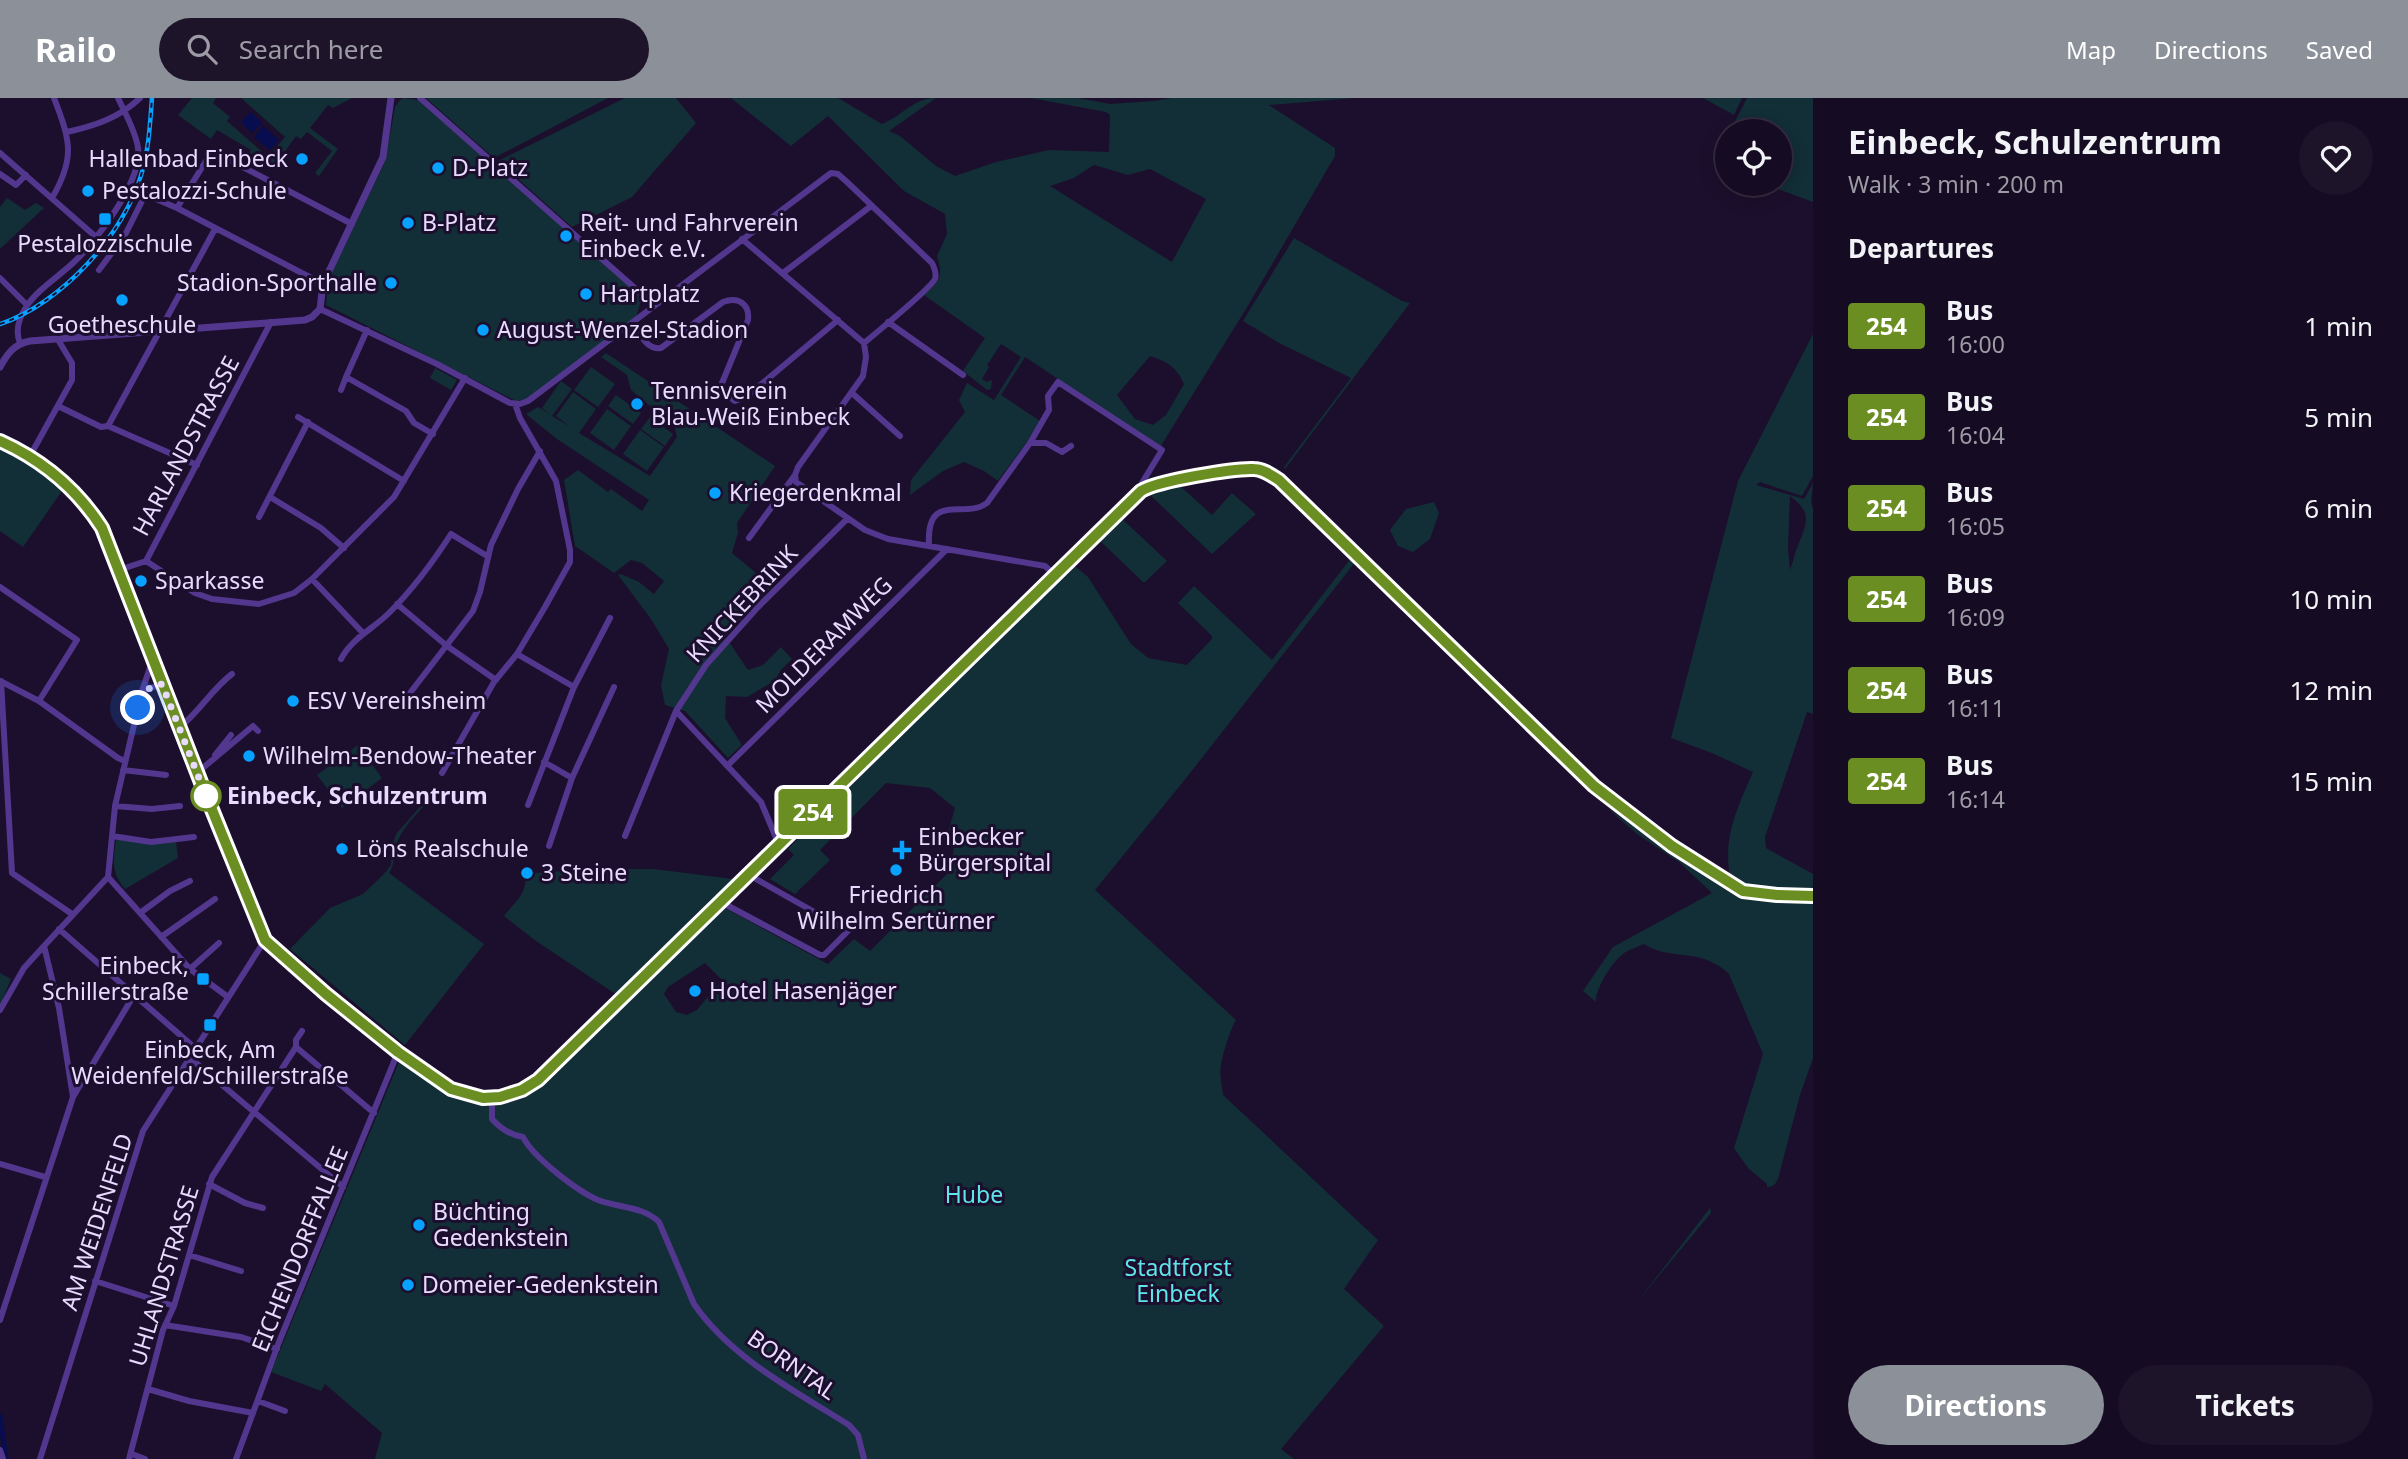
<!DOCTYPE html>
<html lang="en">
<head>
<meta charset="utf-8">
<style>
	body { margin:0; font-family:"Noto Sans",sans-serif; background:#1e142a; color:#f1f3f6; height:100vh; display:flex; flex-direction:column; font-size:26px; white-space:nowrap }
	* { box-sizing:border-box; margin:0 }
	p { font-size:23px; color:#9d9ba5 }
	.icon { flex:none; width:38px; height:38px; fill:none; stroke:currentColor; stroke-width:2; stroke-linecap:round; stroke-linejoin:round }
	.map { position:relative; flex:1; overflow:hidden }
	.sheet { display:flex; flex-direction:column; background:#150b22; width:595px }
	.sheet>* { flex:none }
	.badge { padding:0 14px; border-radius:5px; font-size:24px; line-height:46px }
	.controls { position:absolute; left:1715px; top:21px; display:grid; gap:14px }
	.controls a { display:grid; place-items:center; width:77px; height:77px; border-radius:50%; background:#150b22; box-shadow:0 4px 18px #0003,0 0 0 2px #342b40; font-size:35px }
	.you { position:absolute; width:35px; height:35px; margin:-18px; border:5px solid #fff; border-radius:50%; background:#1a73e8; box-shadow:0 0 0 10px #1a73e833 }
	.map>.badge { position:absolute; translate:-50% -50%; box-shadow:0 0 0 4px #fff }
	h2 { padding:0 35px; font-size:26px; line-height:63px }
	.round { display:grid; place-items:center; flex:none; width:74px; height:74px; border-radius:37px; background:#1e142a }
	.summary { display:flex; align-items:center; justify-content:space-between; height:119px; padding:0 35px }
	h1 { font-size:33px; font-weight:700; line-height:52px }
	.primary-button { display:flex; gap:14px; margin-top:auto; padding:14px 35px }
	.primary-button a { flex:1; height:80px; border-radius:42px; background:#8c9099; color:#fff; font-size:28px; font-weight:700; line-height:80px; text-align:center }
	.primary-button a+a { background:#1e142a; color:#f1f3f6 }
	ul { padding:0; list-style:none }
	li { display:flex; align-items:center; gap:21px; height:91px; padding:0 35px }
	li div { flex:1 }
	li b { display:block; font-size:26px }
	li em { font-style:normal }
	li .badge { min-width:77px; font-weight:700; text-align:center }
	header { display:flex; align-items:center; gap:42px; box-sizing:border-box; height:98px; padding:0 35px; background:#8c9099; color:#fff }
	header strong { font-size:33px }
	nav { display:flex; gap:38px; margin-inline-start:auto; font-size:24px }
	.search { width:490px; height:63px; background:#1e142a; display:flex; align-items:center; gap:18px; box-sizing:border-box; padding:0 24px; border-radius:38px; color:#9d9ba5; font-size:26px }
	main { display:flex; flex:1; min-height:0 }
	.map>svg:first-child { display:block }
</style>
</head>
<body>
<header>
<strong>Railo</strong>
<div class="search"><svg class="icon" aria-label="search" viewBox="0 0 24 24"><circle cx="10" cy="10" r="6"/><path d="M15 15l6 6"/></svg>Search here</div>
<nav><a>Map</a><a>Directions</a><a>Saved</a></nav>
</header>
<main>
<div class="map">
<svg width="1813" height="1361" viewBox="0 0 1813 1361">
	<rect width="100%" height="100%" fill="#1c0f2d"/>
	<!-- green -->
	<path fill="#122e37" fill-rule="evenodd" d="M 192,0 L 216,0 L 213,5 L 230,19 L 227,23 L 268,59 L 285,39 L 241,0 L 352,0 L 333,10 L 328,7 L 310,30 L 338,51 L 319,78 L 315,75 L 332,53 L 307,34 L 301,41 L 296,38 L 273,70 L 248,57 L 251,52 L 217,32 L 211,41 L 178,17 Z
		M 404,0 L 418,2 L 642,198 L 636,220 L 525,302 L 516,303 L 326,207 L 328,183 L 381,72 L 386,60 L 395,9 L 400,2 Z
		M 426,0 L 608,0 L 494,60 Z
		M 625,0 L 676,0 L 696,25 L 632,99 L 572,129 L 498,63 Z
		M 731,0 L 838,0 L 882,26 C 904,17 913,0 936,0 L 889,33 L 900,38 L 936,68 L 955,78 L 996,64 L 1049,52 L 1109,54 L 1110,17 L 1106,14 L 1031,0 L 1078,0 L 1110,6 L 1154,3 L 1171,0 L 1356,0 L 1269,7 L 1335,50 L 1335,58 L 1246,211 L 1162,346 L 1162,350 L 1025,259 L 1001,297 L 1040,323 C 1028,344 1012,363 998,383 L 984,373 L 964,364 L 943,373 L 910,397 L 911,382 L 965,314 L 959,302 L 967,285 L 994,302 L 1021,259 L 1001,246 L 987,267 L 989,269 L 982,281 L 987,284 L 992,282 L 991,291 L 987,292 L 963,273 L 985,240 L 924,197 C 939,183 944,180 937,158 L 947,136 L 945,116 L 904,93 L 828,18 L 791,48 ZM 1094,67 L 1128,77 L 1150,71 L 1206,101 L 1172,164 L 1050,88 L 1074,80 ZM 1150,258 C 1166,263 1177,269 1184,286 L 1166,317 L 1153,327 L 1135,321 L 1117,297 Z
		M 1703,0 L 1742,0 L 1734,17 Z
		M 1747,0 L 1813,0 L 1813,104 L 1765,86 L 1780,86 L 1780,33 L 1730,33 Z
		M 1727,40 L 1727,71 L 1714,66 Z
		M 7,100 L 25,112 L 36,105 L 44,110 L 0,151 L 0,109 Z
		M 1294,140 L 1402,203 L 1410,205 L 1285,371 L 1284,369 L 1351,280 L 1279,245 L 1243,223 Z
		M 1813,236 L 1813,378 L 1802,398 L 1760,384 L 1756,387 L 1804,401 L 1813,385 L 1811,404 L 1813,411 L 1813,616 L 1807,614 L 1765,739 L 1766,750 L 1813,776 L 1813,794 C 1782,794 1756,797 1730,779 C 1723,738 1737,711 1753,674 L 1712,655 L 1671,640 L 1738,383 ZM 1790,398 C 1813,415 1807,425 1797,450 C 1794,457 1793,465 1790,472 L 1788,450 Z
		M 606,255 L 775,368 L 737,425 L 738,435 L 732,455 L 772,488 L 725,538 L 748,572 L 763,567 L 781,549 L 792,561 L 780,573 L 776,582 L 747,599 L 726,598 L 725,620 L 742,647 L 728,660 L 685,613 L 665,607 L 661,587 L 669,551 L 651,521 L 618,477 L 621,476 L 639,484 L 654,496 L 664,483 L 642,465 L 631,462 L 614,475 L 575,448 L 564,382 L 578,372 L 608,394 L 611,391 L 642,413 L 649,402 L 557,341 L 526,316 L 538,309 L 550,316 L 542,310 L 561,283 L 572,291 L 552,318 L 569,328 L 556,318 L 573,294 L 596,311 L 579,335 L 650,378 L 677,339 L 674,328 L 631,292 L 627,277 L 601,259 Z
		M 591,269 L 615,286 L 598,309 L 574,292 Z
		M 435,270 L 457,282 L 451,292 L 430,280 Z
		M 616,297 L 641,315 L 633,326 L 608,308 Z
		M 607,311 L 631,328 L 614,352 L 590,335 Z
		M 650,319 L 673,336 L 665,348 L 641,331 Z
		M 640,332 L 664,349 L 647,373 L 623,356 Z
		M 0,349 L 27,363 L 64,390 L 23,449 L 0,433 Z
		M 1253,364 L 1265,365 L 1278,371 L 1278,374 L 1259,368 L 1233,370 L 1169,379 L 1146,386 L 1146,383 L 1149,380 L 1205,368 L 1223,368 Z
		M 1177,385 L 1212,417 L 1232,395 L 1256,416 L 1212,456 L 1147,394 Z
		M 1434,404 L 1439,415 L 1430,441 L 1413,454 L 1398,448 L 1390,432 L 1406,411 Z
		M 1119,418 L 1167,463 L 1144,485 L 1097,440 Z
		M 1352,459 L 1356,463 L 1187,679 L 1095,792 L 1236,922 C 1231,929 1222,958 1221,967 C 1219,976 1222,987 1223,997 L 1378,1142 L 1344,1191 L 1384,1228 L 1281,1351 L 1294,1361 L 375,1361 L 382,1335 L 325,1286 L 321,1293 L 271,1274 L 399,964 L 403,962 C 435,987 446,996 486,1006 L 491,995 L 519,988 L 535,979 L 620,899 L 536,843 L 504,818 C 514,805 530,793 524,776 L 588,771 L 654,771 L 741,782 L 718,804 L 723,809 L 828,866 L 854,841 L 870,853 L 951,772 L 954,747 L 946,741 L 955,710 L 930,690 L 886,685 L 820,752 L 830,762 L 795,796 L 770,781 L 794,757 L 788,751 L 1061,475 L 1067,477 L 1075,468 L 1088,479 L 1131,546 L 1148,560 L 1187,567 L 1212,541 L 1212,538 L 1178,505 L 1194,488 L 1272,562 ZM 705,865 L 722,882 L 697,912 L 687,917 L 676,914 L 664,896 L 668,889 Z
		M 358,647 L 382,680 L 342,710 L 317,677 Z
		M 434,693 L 436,695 C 425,708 409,722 400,738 C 392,750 397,764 389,775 L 484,846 L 405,947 L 290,851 L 330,810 L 363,796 L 384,776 L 391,767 L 392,749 L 396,736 Z
		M 1606,709 L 1724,789 C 1753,802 1781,802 1813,801 L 1813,960 L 1800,997 L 1779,1077 C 1777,1084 1775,1089 1767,1089 L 1767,1086 L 1748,1070 L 1734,1050 L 1763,956 L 1729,876 C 1700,848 1671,864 1644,846 C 1637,849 1628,852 1623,856 C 1612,864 1595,891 1596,904 L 1583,893 L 1613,849 L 1712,795 L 1679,764 L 1637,736 Z
		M 116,742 L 176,743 L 178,760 L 125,791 C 111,775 113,761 116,742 Z
		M 0,875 L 11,881 L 0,908 Z
		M 1710,1110 L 1711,1115 L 1638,1203 Z"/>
	<!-- water -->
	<path fill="#070d4e" d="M 251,14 L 262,25 L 252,35 L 241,24 Z
		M 263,28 L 279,42 L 270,52 L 254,39 Z"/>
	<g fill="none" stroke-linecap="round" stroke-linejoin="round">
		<!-- canal -->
		<path stroke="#070d4e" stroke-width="5" d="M 0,1318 L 6,1361"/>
		<!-- minor -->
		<path stroke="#53378f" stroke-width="6" d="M 420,0 L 654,207
			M 67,34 C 94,28 119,20 140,0
			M 0,55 L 96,139
			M 0,76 L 16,87 L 26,77
			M 128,89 L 177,110 L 323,186
			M 52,100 C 76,59 70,42 54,0
			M 177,110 L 212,53 L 352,126
			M 742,141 L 864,245
			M 99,172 L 125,137 L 145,97
			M 783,175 L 871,108
			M 0,180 L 27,207
			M 320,211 L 437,266 L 510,305 L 520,306 L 528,303 L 831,75 L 838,76 L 847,84 L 932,165 C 934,169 937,175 935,181 C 930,191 876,235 864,245
			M 888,224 L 963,277
			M 632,225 C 640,235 646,252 661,250 L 723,204 C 738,198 750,206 748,222 L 722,285 L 723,295 L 735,303 L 746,299 L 838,222
			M 367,232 L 346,279 L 406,313 L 414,325 L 433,336
			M 20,245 C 15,233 19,220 26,209 C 37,192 58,179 73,165 C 96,144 143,82 138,50 C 136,34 125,15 118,0
			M 864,245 L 866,259 L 863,278 L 798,369 L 795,377 L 796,384 L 865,432 L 888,441 L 1045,468 L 1055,477
			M 341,292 L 346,279
			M 852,295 L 900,338
			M 58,308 L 101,329 L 108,328 L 197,367
			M 298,319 L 404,383
			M 108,328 L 215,131
			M 1030,345 L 1049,312 L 1048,298 L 1058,284 L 1162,352 L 1142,385 L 1146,390
			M 30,358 L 72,282 L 72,265 L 57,240
			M 270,399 L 321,430 L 344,450
			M 259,419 L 308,324
			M 749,440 L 795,377
			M 929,447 C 926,392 965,422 987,405 L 1030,345 L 1046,345 L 1062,354 L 1071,348
			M 146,463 L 195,495 L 212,501 L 259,506 L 294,495 L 312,481 L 394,399 L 465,280
			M 119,472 L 146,463 L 271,224
			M 312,481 L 363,535
			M 0,489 L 77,542 L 39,603
			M 397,506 L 447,548 L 496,582
			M 517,556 L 574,589
			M 341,561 C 352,540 373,531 389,515 C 412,492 433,464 451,436 L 487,458
			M 0,583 L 39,603 L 118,660 L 125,663
			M 1,583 L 12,775 L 72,816
			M 142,593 L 162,586
			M 400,608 L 473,513 L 480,494 L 491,447 L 518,391 L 540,353
			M 676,613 L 761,704 L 779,747
			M 180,629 C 200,613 212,591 232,576
			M 215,657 L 231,637
			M 544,664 L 572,680
			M 727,668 L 947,451
			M 204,669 L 253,628 L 258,633
			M 123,672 L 166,677
			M 442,675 L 494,584 L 517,556 L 545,509 L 570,464 L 570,452 L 556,383 L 520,320 L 515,306
			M 528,707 L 574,589 L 610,520
			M 115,708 L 152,711 L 180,708
			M 112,738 L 151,744 L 194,739
			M 625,738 L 676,613 L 706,567 L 758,509 L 847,421
			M 549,748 L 572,680 L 614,589
			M 108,779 L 190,871 L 228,899
			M 721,804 L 820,857 L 824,857 L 848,833 L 749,777
			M 140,815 L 170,793 L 190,783
			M 59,831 L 195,950
			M 161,839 L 215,801
			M 190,871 L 219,845
			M 0,912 L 24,870 L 44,848
			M 296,949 L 374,1015
			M 189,959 L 343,1089
			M 73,999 L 59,910 L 44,848 L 108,779 L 115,708 L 142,593 L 153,561
			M 492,1000 L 492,1021 C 500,1030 510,1037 523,1039 C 533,1059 577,1093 598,1102 C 618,1110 643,1108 659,1124 L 694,1206 C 731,1260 795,1293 849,1327 L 858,1337 L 864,1361
			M 0,1066 L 45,1079
			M 209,1086 L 245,1105 L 263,1110
			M 189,1157 L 241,1173
			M 95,1183 L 174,1208
			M 0,1222 L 73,999 L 134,897
			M 165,1227 L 241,1239 L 277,1251
			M 148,1291 L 189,1303 L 253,1315
			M 258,1303 L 285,1313
			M 0,1352 L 3,1361
			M 132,1356 L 145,1361
			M 40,1361 L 143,1033 L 265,842
			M 129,1361 L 163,1232 L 174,1208 L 212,1079 L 296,949 L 296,942 L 302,933
			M 236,1361 L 279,1244 L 398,954"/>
		<!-- tertiary -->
		<path stroke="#53378f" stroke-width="7" d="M 0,269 C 7,256 14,246 30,243 L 305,222 L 312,219 L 320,211 L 323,186 L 383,59 L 391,0
			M 0,343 L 30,358 L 76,394 L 102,430 L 198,677 L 265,842 L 326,896 L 398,954 L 451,991 L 467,997 L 500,999 L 522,992 L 538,983 L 1141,393 C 1157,383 1235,370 1254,371 C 1263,371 1272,377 1279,382 L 1594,689 L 1672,748 L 1743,793 L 1777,797 L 1813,798"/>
		<defs>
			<path id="rail" d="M 0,226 C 61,206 125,136 142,74 C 149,50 150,25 152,0"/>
		</defs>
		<!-- rail casing -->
		<use href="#rail" stroke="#07a2ff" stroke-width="4.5"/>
		<!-- rail -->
		<use href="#rail" stroke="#1c0f2d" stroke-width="2" stroke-dasharray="5" stroke-linecap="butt"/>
	</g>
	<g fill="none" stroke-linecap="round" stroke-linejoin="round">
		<defs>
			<path id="line" d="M 0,343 C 42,362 77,391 102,430 L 202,687 L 265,842 L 326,896 L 398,954 L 451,991 L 483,1000 L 500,999 L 522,992 L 538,982 L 1141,393 C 1157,383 1234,370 1254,371 C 1263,371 1271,377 1279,382 L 1594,688 L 1672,748 L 1743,793 L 1777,797 L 1813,798"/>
		</defs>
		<!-- line casing -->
		<use href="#line" stroke="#fff" stroke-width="16"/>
		<!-- line -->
		<use href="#line" stroke="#6b8e23" stroke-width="10"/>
		<!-- walk -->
		<path stroke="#e9dbff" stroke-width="7" stroke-dasharray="0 12.6" d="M 138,610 L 142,593 L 162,586 L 206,698"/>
	</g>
	<!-- markers -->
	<g fill="#07a2ff" stroke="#1c0f2d" stroke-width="2.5">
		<circle cx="302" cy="61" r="7"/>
		<circle cx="438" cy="70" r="7"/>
		<circle cx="88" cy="93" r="7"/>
		<rect x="98" y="114" width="14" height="14" rx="3.5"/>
		<circle cx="408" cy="125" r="7"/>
		<circle cx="566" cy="138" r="7"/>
		<circle cx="391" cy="185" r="7"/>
		<circle cx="586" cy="196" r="7"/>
		<circle cx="122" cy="202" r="7"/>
		<circle cx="483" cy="232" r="7"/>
		<circle cx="637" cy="306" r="7"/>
		<circle cx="715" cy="395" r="7"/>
		<circle cx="141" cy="483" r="7"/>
		<circle cx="293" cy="603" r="7"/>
		<circle cx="249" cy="658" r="7"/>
		<circle cx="342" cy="751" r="7"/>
		<path d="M898.5 741.5h7v7h7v7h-7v7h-7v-7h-7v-7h7z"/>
		<circle cx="896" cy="772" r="7"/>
		<circle cx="527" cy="775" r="7"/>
		<rect x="196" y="874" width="14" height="14" rx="3.5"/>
		<circle cx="695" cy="893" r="7"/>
		<rect x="203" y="920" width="14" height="14" rx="3.5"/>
		<circle cx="419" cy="1127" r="7"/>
		<circle cx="408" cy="1187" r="7"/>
	</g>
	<circle fill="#fff" stroke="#6b8e23" stroke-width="3.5" cx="206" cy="698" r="14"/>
	<g text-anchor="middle" stroke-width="6" stroke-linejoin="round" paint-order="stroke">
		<!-- poi labels -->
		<g font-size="23" fill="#e9dbff" stroke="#1c0f2d" text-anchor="start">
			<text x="288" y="69" text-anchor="end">Hallenbad Einbeck</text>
			<text x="452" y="78">D-Platz</text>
			<text x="102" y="101">Pestalozzi-Schule</text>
			<text x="422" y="133">B-Platz</text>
			<text x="580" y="133">Reit- und Fahrverein<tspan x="580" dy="26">Einbeck e.V.</tspan></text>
			<text x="105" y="154" text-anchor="middle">Pestalozzischule</text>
			<text x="377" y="193" text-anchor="end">Stadion-Sporthalle</text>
			<text x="600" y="204">Hartplatz</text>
			<text x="122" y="235" text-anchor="middle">Goetheschule</text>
			<text x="497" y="240">August-Wenzel-Stadion</text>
			<text x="651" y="301">Tennisverein<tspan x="651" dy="26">Blau-Weiß Einbeck</tspan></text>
			<text x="729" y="403">Kriegerdenkmal</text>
			<text x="155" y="491">Sparkasse</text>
			<text x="307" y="611">ESV Vereinsheim</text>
			<text x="263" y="666">Wilhelm-Bendow-Theater</text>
			<text x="918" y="747">Einbecker<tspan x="918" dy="26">Bürgerspital</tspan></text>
			<text x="356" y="759">Löns Realschule</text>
			<text x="541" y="783">3 Steine</text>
			<text x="896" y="805" text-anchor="middle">Friedrich<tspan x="896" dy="26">Wilhelm Sertürner</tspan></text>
			<text x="189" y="876" text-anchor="end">Einbeck,<tspan x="189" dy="26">Schillerstraße</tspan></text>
			<text x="709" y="901">Hotel Hasenjäger</text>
			<text x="210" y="960" text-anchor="middle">Einbeck, Am<tspan x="210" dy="26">Weidenfeld/Schillerstraße</tspan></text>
			<text x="433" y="1122">Büchting<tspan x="433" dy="26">Gedenkstein</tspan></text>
			<text x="422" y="1195">Domeier-Gedenkstein</text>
		</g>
		<!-- street labels -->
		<g font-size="23" fill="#e9dbff" stroke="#1c0f2d">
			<text transform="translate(186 348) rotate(-62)" y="8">HARLANDSTRASSE</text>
			<text transform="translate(742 506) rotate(-47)" y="8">KNICKEBRINK</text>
			<text transform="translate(824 547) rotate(-45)" y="8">MOLDERAMWEG</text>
			<text transform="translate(97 1124) rotate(-72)" y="8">AM WEIDENFELD</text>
			<text transform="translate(300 1151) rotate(-68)" y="8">EICHENDORFFALLEE</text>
			<text transform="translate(164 1178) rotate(-73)" y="8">UHLANDSTRASSE</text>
			<text transform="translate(792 1267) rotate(35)" y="8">BORNTAL</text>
		</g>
		<!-- stop labels -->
		<g font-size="23" font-weight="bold" fill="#e9dbff" stroke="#1c0f2d" text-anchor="start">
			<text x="227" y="706">Einbeck, Schulzentrum</text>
		</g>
		<!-- park labels -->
		<g font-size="23" fill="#5de5e9" stroke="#1c0f2d">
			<text x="974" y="1105">Hube</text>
			<text x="1178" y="1178">Stadtforst<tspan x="1178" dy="26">Einbeck</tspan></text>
		</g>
	</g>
</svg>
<div class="controls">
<a><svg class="icon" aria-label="locate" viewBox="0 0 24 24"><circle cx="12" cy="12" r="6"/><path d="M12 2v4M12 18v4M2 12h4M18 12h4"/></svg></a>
</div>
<div class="you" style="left:138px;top:610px"></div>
<b class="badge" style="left:813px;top:714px;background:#6b8e23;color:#fff">254</b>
</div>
<section class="sheet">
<div class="summary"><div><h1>Einbeck, Schulzentrum</h1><p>Walk · 3 min · 200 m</p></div><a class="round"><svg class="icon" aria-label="heart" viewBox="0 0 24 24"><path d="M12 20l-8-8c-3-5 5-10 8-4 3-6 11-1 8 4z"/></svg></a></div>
<h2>Departures</h2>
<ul>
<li><span class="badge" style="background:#6b8e23;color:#fff">254</span><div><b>Bus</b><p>16:00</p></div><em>1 min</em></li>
<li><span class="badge" style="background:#6b8e23;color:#fff">254</span><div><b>Bus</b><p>16:04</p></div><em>5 min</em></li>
<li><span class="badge" style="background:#6b8e23;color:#fff">254</span><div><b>Bus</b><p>16:05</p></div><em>6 min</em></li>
<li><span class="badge" style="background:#6b8e23;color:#fff">254</span><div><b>Bus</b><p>16:09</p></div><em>10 min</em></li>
<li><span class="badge" style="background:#6b8e23;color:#fff">254</span><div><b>Bus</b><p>16:11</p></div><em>12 min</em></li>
<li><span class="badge" style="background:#6b8e23;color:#fff">254</span><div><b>Bus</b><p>16:14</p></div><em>15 min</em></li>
</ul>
<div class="primary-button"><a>Directions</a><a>Tickets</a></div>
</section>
</main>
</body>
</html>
